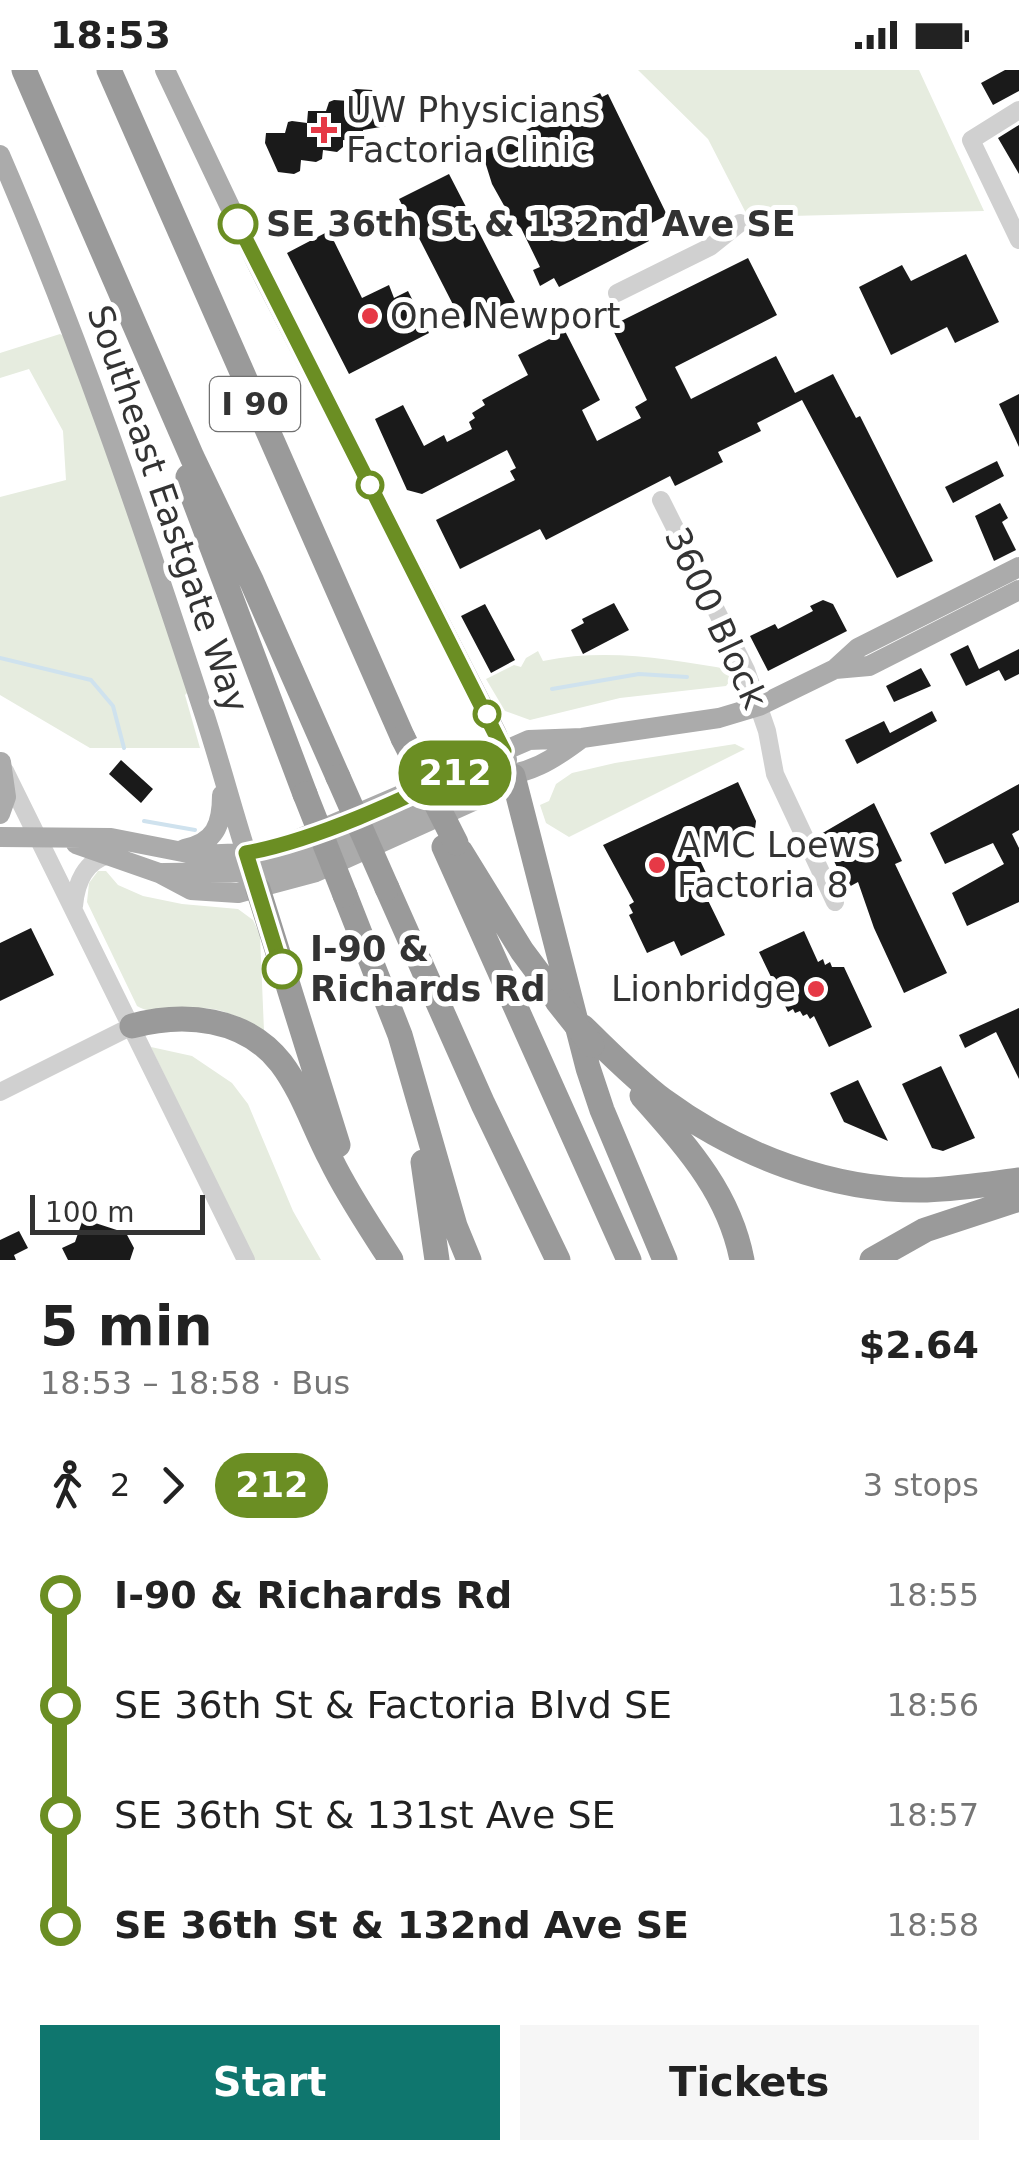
<!DOCTYPE html>
<html lang="en">
<head>
<meta charset="utf-8">
<style>
	body { margin:0; font-family:"DejaVu Sans",sans-serif; background:#f6f6f6; color:#222; height:100vh; display:flex; flex-direction:column; font-size:38px; white-space:nowrap }
	* { box-sizing:border-box; margin:0 }
	p { font-size:32px; color:#767676 }
	.icon { flex:none; width:55px; height:55px; fill:none; stroke:currentColor; stroke-width:2; stroke-linecap:round; stroke-linejoin:round }
	.map { position:relative; height:1190px; overflow:hidden }
	.panel { display:flex; flex-direction:column; background:#fff; flex:1 }
	.panel>* { flex:none }
	.badge { padding:0 20px; border-radius:32px; font-size:35px; line-height:65px }
	.scale { position:absolute; left:30px; bottom:25px; width:175px; box-sizing:border-box; padding-left:10px; border:5px solid #333; border-top:0; font-size:28px; line-height:35px; white-space:nowrap; color:#333; -webkit-text-stroke:8px #fff; paint-order:stroke }
	.map>.badge { position:absolute; translate:-50% -50%; box-shadow:0 0 0 5px #fff }
	.legs { display:flex; align-items:center; gap:15px; height:110px; padding:0 40px; font-size:32px }
	.legs p { margin-inline-start:auto }
	.headline { display:flex; align-items:center; justify-content:space-between; height:170px; padding:0 40px }
	h1 { font-size:55px; font-weight:800; line-height:75px }
	.primary-button { display:flex; gap:20px; margin-top:auto; padding:20px 40px }
	.primary-button a { flex:1; height:115px; border-radius:0px; background:#0f766e; color:#fff; font-size:40px; font-weight:800; line-height:115px; text-align:center }
	.primary-button a+a { background:#f6f6f6; color:#222 }
	ul { padding:0 40px; list-style:none }
	li { display:flex; align-items:center; gap:35px; height:110px; font-size:38px }
	li i { display:grid; place-items:center; width:15px; height:100%; margin:0 12px; background:currentColor }
	li i::after { content:''; width:25px; height:25px; margin:-12px; border:8px solid; border-radius:50%; background:#fff }
	li p { margin-inline-start:auto }
	li:first-child i { background:linear-gradient(#0000 50%,currentColor 0) }
	li:last-child i { background:linear-gradient(currentColor 50%,#0000 0) }
	.status { display:flex; justify-content:space-between; align-items:center; height:70px; padding:0 50px; background:#fff; direction:ltr }
	.status svg { height:28px; fill:currentColor }
	.map>svg:first-child { display:block }
</style>
</head>
<body>
<div class="status"><b>18:53</b><svg viewBox="0 0 49 12"><path d="M0 12V9h3v3zM5 12V6h3v6zM10 12V3h3v9zM15 12V0h3v12zM26 1h20v11H26zM47 4h2v5h-2z"/></svg></div>
<div class="map">
<svg width="1019" height="1190" viewBox="0 0 1019 1190">
	<rect width="100%" height="100%" fill="#fff"/>
	<!-- green -->
	<path fill="#e6ecdf" d="M 638,0 L 919,0 L 984,141 L 748,147 L 708,69 Z
		M 60,264 L 64,266 L 82,307 L 188,622 L 185,625 L 200,678 L 90,678 L 0,625 L 0,427 L 66,410 L 63,361 L 29,299 L 0,308 L 0,283 Z
		M 538,581 L 543,591 C 607,578 669,589 732,600 L 733,607 L 726,616 L 620,628 L 530,650 L 505,641 L 486,609 L 514,595 L 521,597 L 526,588 Z
		M 735,674 L 745,679 L 569,767 L 546,753 L 540,735 L 549,731 L 556,714 L 572,703 L 615,693 Z
		M 98,801 L 106,801 L 118,815 L 143,826 L 182,834 L 238,839 L 253,850 L 260,865 L 264,961 C 249,953 234,944 218,940 C 191,933 161,950 137,936 L 87,832 L 89,813 Z
		M 151,977 L 192,986 L 232,1013 L 248,1034 L 293,1141 L 321,1190 L 253,1190 Z"/>
	<g fill="none" stroke-linecap="round" stroke-linejoin="round">
		<!-- stream -->
		<path stroke="#cfe2ee" stroke-width="4" d="M 0,588 L 91,610 L 113,636 L 124,678
			M 552,619 L 639,604 L 687,607
			M 144,751 L 195,760"/>
	</g>
	<!-- building -->
	<path fill="#1a1a1a" d="M 1005,0 L 1019,0 L 1019,21 L 993,35 L 981,13 Z
		M 356,19 L 372,20 L 386,49 L 386,56 L 363,60 L 364,68 L 358,71 L 343,70 L 343,77 L 337,82 L 323,80 L 322,89 L 316,92 L 301,90 L 300,101 L 294,104 L 278,102 L 265,73 L 266,63 L 285,63 L 288,52 L 292,51 L 307,53 L 308,41 L 326,41 L 329,32 L 334,30 L 350,31 L 351,21 Z
		M 600,23 L 602,27 L 608,24 L 667,145 L 642,158 L 649,171 L 559,217 L 554,208 L 540,216 L 533,200 L 540,197 L 521,158 L 511,148 L 492,114 L 482,82 Z
		M 1019,55 L 1019,104 L 998,68 Z
		M 449,104 L 515,232 L 465,258 L 399,129 Z
		M 329,161 L 362,228 L 389,215 L 394,228 L 408,221 L 429,263 L 349,304 L 287,183 Z
		M 966,184 L 999,252 L 955,273 L 947,257 L 891,285 L 859,217 L 902,195 L 911,211 Z
		M 748,188 L 777,245 L 675,297 L 691,329 L 776,286 L 795,323 L 833,304 L 856,348 L 860,346 L 933,491 L 897,508 L 802,330 L 757,353 L 761,361 L 718,382 L 723,392 L 675,416 L 670,406 L 546,470 L 540,459 L 460,499 L 436,450 L 515,410 L 510,401 L 516,398 L 507,380 L 422,424 L 407,420 L 375,349 L 403,335 L 424,376 L 444,365 L 447,372 L 472,359 L 469,352 L 475,348 L 472,343 L 485,335 L 482,330 L 528,305 L 518,285 L 565,261 L 600,330 L 582,340 L 597,371 L 641,348 L 635,337 L 647,330 L 611,256 Z
		M 1019,324 L 1019,377 L 999,334 Z
		M 997,391 L 1004,406 L 953,433 L 945,417 Z
		M 1000,433 L 1008,448 L 1002,452 L 1016,480 L 994,491 L 975,446 Z
		M 823,530 L 833,534 L 847,561 L 768,601 L 750,566 L 775,554 L 778,559 L 813,541 L 810,536 Z
		M 614,533 L 629,560 L 583,584 L 571,560 L 584,553 L 582,549 Z
		M 485,534 L 515,590 L 491,603 L 461,546 Z
		M 968,575 L 979,599 L 1019,579 L 1019,604 L 1005,611 L 999,600 L 966,616 L 950,584 Z
		M 921,598 L 931,616 L 894,632 L 886,616 Z
		M 932,641 L 937,651 L 857,694 L 845,670 L 884,651 L 890,663 Z
		M 121,690 L 153,719 L 141,733 L 109,704 Z
		M 738,712 L 756,751 L 755,759 L 698,786 L 706,803 L 697,808 L 725,865 L 681,886 L 674,871 L 647,883 L 629,845 L 633,843 L 629,835 L 634,832 L 603,775 Z
		M 1019,714 L 1019,760 L 1012,764 L 1019,778 L 1019,832 L 967,856 L 952,823 L 1004,794 L 993,773 L 945,794 L 930,763 Z
		M 874,733 L 902,791 L 895,794 L 947,903 L 904,923 L 874,858 L 858,812 L 847,818 L 821,764 Z
		M 31,858 L 54,905 L 0,931 L 0,873 Z
		M 804,861 L 818,892 L 823,889 L 825,895 L 830,892 L 832,897 L 844,897 L 872,957 L 829,977 L 814,946 L 810,949 L 807,944 L 803,946 L 800,941 L 795,943 L 793,939 L 788,942 L 759,882 Z
		M 1019,938 L 1019,1009 L 996,962 L 965,978 L 959,965 Z
		M 941,996 L 975,1068 L 943,1081 L 932,1078 L 902,1014 Z
		M 858,1010 L 888,1071 L 844,1052 L 830,1023 Z
		M 83,1149 L 126,1163 L 134,1178 L 130,1190 L 68,1190 L 62,1178 L 75,1172 Z
		M 19,1161 L 28,1178 L 14,1185 L 16,1190 L 0,1190 L 0,1170 Z"/>
	<g fill="none" stroke-linecap="round" stroke-linejoin="round">
		<!-- minor -->
		<path stroke="#d0d0d0" stroke-width="18" d="M 1019,40 L 971,70 L 1019,170
			M 617,223 L 710,177 L 740,153
			M 661,430 L 746,600 L 767,661 L 775,704 L 835,832
			M 5,701 L 246,1190
			M 74,836 C 76,813 85,791 109,785
			M 0,1022 L 132,956"/>
		<!-- major -->
		<path stroke="#ababab" stroke-width="20" d="M 165,0 L 259,198 L 496,662 L 507,690
			M 0,85 C 78,265 141,450 202,637 C 222,697 237,759 258,819
			M 835,599 L 869,596 L 1019,520
			M 0,744 L 6,727 L 1,692
			M 0,767 L 111,768 L 198,785 L 246,783 L 280,777 L 529,670 L 582,668 L 719,648 L 759,636 L 835,599 L 858,578 L 1019,497
			M 76,774 L 159,803 L 191,820 L 238,823 L 316,802 L 498,720 L 513,706
			M 184,779 C 215,773 222,755 222,725
			M 163,803 L 252,802 L 297,789 L 491,707 C 529,705 553,690 582,668"/>
		<!-- highway -->
		<path stroke="#9a9a9a" stroke-width="25" d="M 24,0 L 192,387 L 252,512 L 338,707
			M 109,0 L 403,668
			M 188,407 L 193,427 L 305,724
			M 513,706 L 588,998 L 602,1040 L 665,1190
			M 444,777 L 629,1190
			M 461,782 L 522,881 L 566,940
			M 387,818 L 483,1034 L 558,1190
			M 258,819 L 338,1075
			M 345,825 L 400,965 L 455,1156 L 469,1190
			M 132,956 C 184,942 245,947 281,993 C 303,1022 314,1058 331,1090 C 348,1125 370,1157 391,1190
			M 583,957 C 609,982 634,1008 663,1030 C 738,1085 833,1122 927,1120 C 958,1119 989,1114 1019,1110
			M 642,1026 C 686,1076 729,1122 742,1190
			M 423,1092 L 437,1190
			M 872,1190 L 925,1160 L 1019,1129"/>
		<!-- highway-bridge -->
		<path stroke="#9a9a9a" stroke-width="25" d="M 403,668 L 456,773
			M 338,707 L 387,818
			M 305,724 L 345,825
			M 557,931 L 592,975"/>
	</g>
	<g fill="none" stroke-linecap="round" stroke-linejoin="round">
		<defs>
			<path id="line-1" d="M 238,154 L 504,681 C 427,717 328,768 246,783 L 282,899"/>
		</defs>
		<!-- line-1 casing -->
		<use href="#line-1" stroke="#fff" stroke-width="22"/>
		<!-- line-1 -->
		<use href="#line-1" stroke="#6b8e23" stroke-width="15"/>
	</g>
	<!-- markers -->
	<g fill="#e63946" stroke="#fff" stroke-width="4">
		<path d="M319 45h10v10h10v10h-10v10h-10v-10h-10v-10h10z"/>
		<circle cx="370" cy="246" r="10"/>
		<circle cx="657" cy="795" r="10"/>
		<circle cx="816" cy="919" r="10"/>
	</g>
	<g fill="#fff" stroke="#6b8e23" stroke-width="5">
		<circle cx="238" cy="154" r="18"/>
		<circle cx="370" cy="415" r="12"/>
		<circle cx="487" cy="644" r="12"/>
		<circle cx="282" cy="899" r="18"/>
	</g>
	<g text-anchor="middle" stroke-width="10" stroke-linejoin="round" paint-order="stroke">
		<!-- shield labels -->
		<rect fill="#fff" stroke="#707070" stroke-width="2.5" x="210" y="307" width="90" height="54" rx="8"/>
		<g font-size="32" font-weight="bold" fill="#333">
			<text x="255" y="345">I 90</text>
		</g>
		<!-- poi labels -->
		<g font-size="35" fill="#333" stroke="#fff" text-anchor="start">
			<text x="346" y="52">UW Physicians<tspan x="346" dy="40">Factoria Clinic</tspan></text>
			<text x="390" y="258">One Newport</text>
			<text x="677" y="787">AMC Loews<tspan x="677" dy="40">Factoria 8</tspan></text>
			<text x="796" y="931" text-anchor="end">Lionbridge</text>
		</g>
		<!-- stop labels -->
		<g font-size="35" font-weight="bold" fill="#333" stroke="#fff" text-anchor="start">
			<text x="266" y="166">SE 36th St &amp; 132nd Ave SE</text>
			<text x="310" y="891">I-90 &amp;<tspan x="310" dy="40">Richards Rd</tspan></text>
		</g>
		<!-- street labels -->
		<g font-size="35" fill="#333" stroke="#fff">
			<text transform="translate(168 439) rotate(71)" y="12">Southeast Eastgate Way</text>
			<text transform="translate(716 548) rotate(65)" y="12">3600 Block</text>
		</g>
	</g>
</svg>
<div class="scale">100 m</div>
<b class="badge" style="left:455px;top:703px;background:#6b8e23;color:#fff">212</b>
</div>
<section class="panel">
<div class="headline"><div><h1>5 min</h1><p>18:53 – 18:58 · Bus</p></div><b>$2.64</b></div>
<div class="legs"><svg class="icon" aria-label="walk" viewBox="0 0 24 24"><circle cx="13" cy="4" r="2"/><path d="M13 8l-2 6 4 7M11 14l-3 7M7 12l3-4h3l4 4"/></svg>2<svg class="icon" aria-label="forward" viewBox="0 0 24 24"><path d="M9 5l7 7-7 7"/></svg><b class="badge" style="background:#6b8e23;color:#fff">212</b><p>3 stops</p></div>
<ul>
<li><i style="color:#6b8e23"></i><b>I-90 &amp; Richards Rd</b><p>18:55</p></li>
<li><i style="color:#6b8e23"></i><span>SE 36th St &amp; Factoria Blvd SE</span><p>18:56</p></li>
<li><i style="color:#6b8e23"></i><span>SE 36th St &amp; 131st Ave SE</span><p>18:57</p></li>
<li><i style="color:#6b8e23"></i><b>SE 36th St &amp; 132nd Ave SE</b><p>18:58</p></li>
</ul>
<div class="primary-button"><a>Start</a><a>Tickets</a></div>
</section>
</body>
</html>
